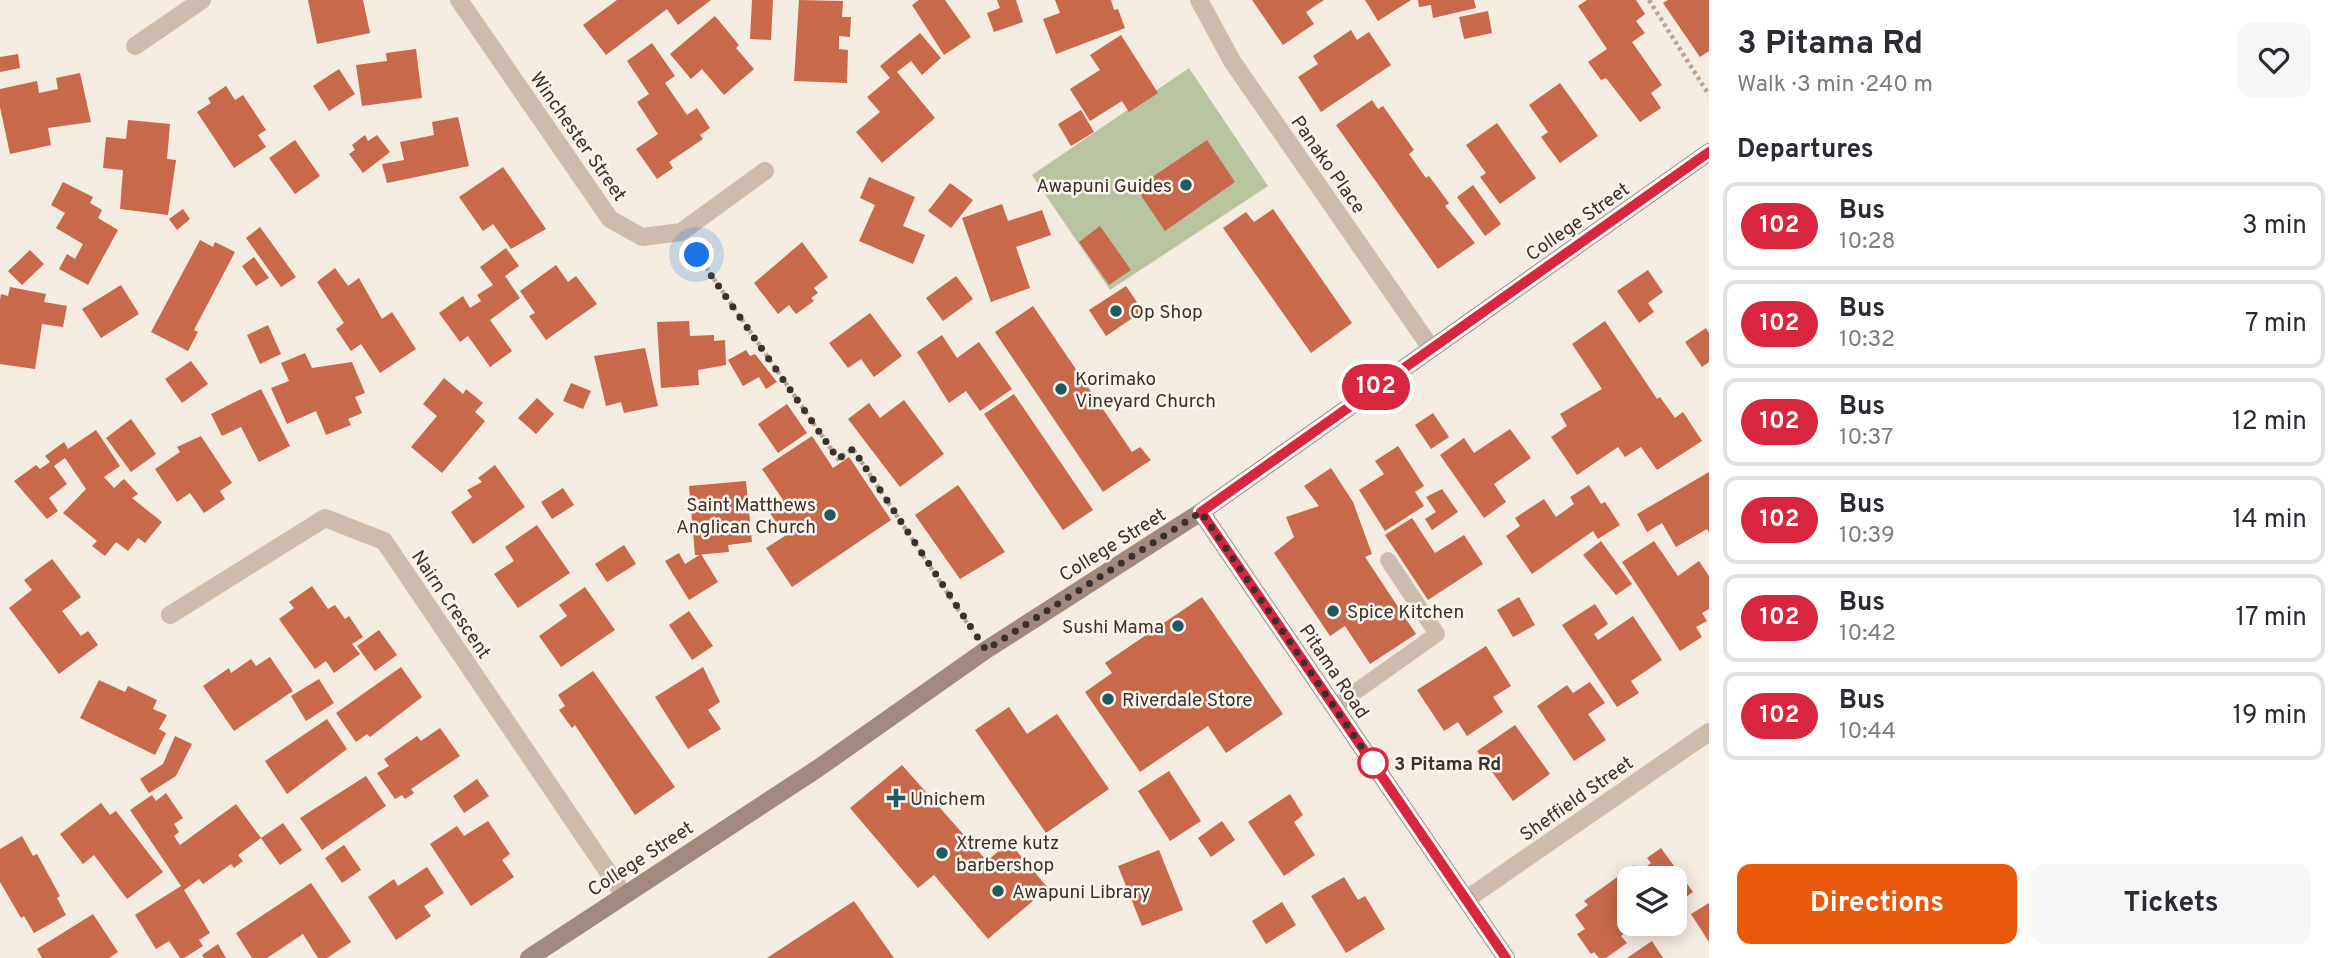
<!DOCTYPE html>
<html lang="en">
<head>
<meta charset="utf-8">
<style>
	body { margin:0; font-family:Overpass,sans-serif; background:#f7f7f7; color:#2b2b33; height:100vh; display:flex; flex-direction:column; font-size:26px; white-space:nowrap }
	* { box-sizing:border-box; margin:0 }
	p { font-size:23px; color:#7c7c81 }
	.icon { flex:none; width:38px; height:38px; fill:none; stroke:currentColor; stroke-width:2; stroke-linecap:round; stroke-linejoin:round }
	.map { position:relative; flex:1; overflow:hidden }
	.drawer { display:flex; flex-direction:column; background:#fff; width:630px }
	.drawer>* { flex:none }
	.badge { padding:0 14px; border-radius:23px; font-size:24px; line-height:46px }
	.buttons { position:absolute; left:1617px; top:866px; display:grid; gap:14px }
	.buttons a { display:grid; place-items:center; width:70px; height:70px; border-radius:14px; background:#fff; box-shadow:0 4px 18px #0003; font-size:35px }
	.you { position:absolute; width:35px; height:35px; margin:-18px; border:5px solid #fff; border-radius:50%; background:#1a73e8; box-shadow:0 0 0 10px #1a73e833 }
	.map>.badge { position:absolute; translate:-50% -50%; box-shadow:0 0 0 4px #fff }
	h2 { padding:0 28px; font-size:26px; line-height:63px }
	.round { display:grid; place-items:center; flex:none; width:74px; height:74px; border-radius:14px; background:#f7f7f7 }
	.overview { display:flex; align-items:center; justify-content:space-between; height:119px; padding:0 28px }
	h1 { font-size:33px; font-weight:700; line-height:52px }
	.primary-button { display:flex; gap:14px; margin-top:auto; padding:14px 28px }
	.primary-button a { flex:1; height:80px; border-radius:14px; background:#ea580c; color:#fff; font-size:28px; font-weight:700; line-height:80px; text-align:center }
	.primary-button a+a { background:#f7f7f7; color:#2b2b33 }
	ul { padding:0; list-style:none }
	li { display:flex; align-items:center; gap:21px; height:88px; margin:0 14px 10px; padding:0 14px; border:4px solid #e1e1e2; border-radius:14px }
	li div { flex:1 }
	li b { display:block; font-size:26px }
	li em { font-style:normal }
	li .badge { min-width:77px; font-weight:700; text-align:center }
	main { display:flex; flex:1; min-height:0 }
	.map>svg:first-child { display:block }
</style>
</head>
<body>
<main>
<div class="map">
<svg width="1709" height="958" viewBox="0 0 1709 958">
	<rect width="100%" height="100%" fill="#f4ebe1"/>
	<!-- green -->
	<path fill="#b8c4a0" d="M 1189,68 L 1268,186 L 1110,290 L 1032,175 Z"/>
	<!-- building -->
	<path fill="#c8694b" d="M 308,0 L 363,0 L 370,33 L 317,44 Z
		M 617,0 L 711,0 L 678,25 L 667,9 L 606,55 L 583,25 Z
		M 752,0 L 773,0 L 771,40 L 750,39 Z
		M 799,0 L 843,1 L 842,17 L 851,17 L 850,37 L 839,36 L 839,49 L 848,50 L 847,83 L 794,81 Z
		M 919,0 L 945,0 L 971,37 L 944,55 L 912,5 Z
		M 997,0 L 1016,0 L 1023,22 L 994,32 L 987,13 L 1000,8 Z
		M 1055,0 L 1111,0 L 1114,10 L 1118,9 L 1125,28 L 1056,54 L 1043,19 L 1060,13 Z
		M 1252,0 L 1324,0 L 1306,12 L 1314,24 L 1283,45 Z
		M 1365,0 L 1411,0 L 1378,21 Z
		M 1418,0 L 1474,0 L 1476,8 L 1433,18 L 1431,5 L 1419,7 Z
		M 1587,0 L 1636,0 L 1645,14 L 1636,21 L 1645,33 L 1632,42 L 1662,85 L 1651,93 L 1661,108 L 1640,122 L 1606,78 L 1601,80 L 1588,62 L 1607,49 L 1578,6 Z
		M 1668,0 L 1709,0 L 1709,51 L 1700,57 L 1663,3 Z
		M 1488,11 L 1492,33 L 1464,39 L 1459,17 Z
		M 715,16 L 739,45 L 736,48 L 754,69 L 724,95 L 702,69 L 691,79 L 670,54 Z
		M 1351,30 L 1357,40 L 1369,32 L 1391,65 L 1321,112 L 1298,77 L 1318,64 L 1313,56 Z
		M 920,33 L 941,58 L 922,75 L 911,61 L 897,72 L 935,118 L 882,163 L 856,132 L 880,112 L 867,97 L 890,78 L 880,66 Z
		M 1121,35 L 1158,93 L 1129,112 L 1122,101 L 1090,121 L 1070,89 L 1100,70 L 1090,55 Z
		M 652,43 L 675,76 L 665,83 L 687,115 L 697,108 L 710,128 L 700,135 L 703,139 L 669,162 L 673,168 L 657,179 L 636,149 L 658,134 L 637,102 L 649,94 L 627,61 Z
		M 416,49 L 422,98 L 362,106 L 356,65 L 387,61 L 386,53 Z
		M 18,54 L 20,68 L 0,72 L 0,57 Z
		M 339,69 L 355,94 L 329,111 L 313,86 Z
		M 80,73 L 91,122 L 48,128 L 51,145 L 10,154 L 0,107 L 0,89 L 37,81 L 39,93 L 58,89 L 56,78 Z
		M 1560,83 L 1598,136 L 1560,163 L 1541,137 L 1548,132 L 1529,105 Z
		M 226,86 L 235,100 L 243,95 L 266,130 L 258,135 L 266,147 L 234,168 L 197,112 L 211,103 L 208,98 Z
		M 1372,100 L 1378,109 L 1383,106 L 1414,150 L 1409,154 L 1426,178 L 1429,176 L 1449,203 L 1445,206 L 1475,243 L 1438,269 L 1336,125 Z
		M 1081,110 L 1094,132 L 1071,146 L 1058,124 Z
		M 458,117 L 469,166 L 387,183 L 382,164 L 404,160 L 400,142 L 434,135 L 432,122 Z
		M 128,120 L 170,124 L 167,159 L 176,160 L 168,215 L 120,209 L 123,170 L 103,168 L 106,137 L 126,139 Z
		M 1497,123 L 1536,178 L 1500,204 L 1480,177 L 1486,173 L 1466,145 Z
		M 365,135 L 368,141 L 377,135 L 390,152 L 363,173 L 349,154 L 355,150 L 352,145 Z
		M 295,140 L 320,176 L 295,194 L 269,158 Z
		M 1207,140 L 1235,182 L 1165,231 L 1136,188 Z
		M 503,167 L 546,229 L 511,249 L 493,224 L 483,231 L 459,197 Z
		M 869,177 L 915,197 L 903,226 L 925,235 L 913,264 L 859,241 L 875,205 L 860,198 Z
		M 63,182 L 93,197 L 90,203 L 102,210 L 98,218 L 118,230 L 88,285 L 59,269 L 67,254 L 75,259 L 83,244 L 56,228 L 65,213 L 51,205 Z
		M 950,183 L 973,200 L 951,228 L 928,211 Z
		M 1473,185 L 1501,224 L 1485,236 L 1457,197 Z
		M 1002,204 L 1008,221 L 1042,210 L 1051,235 L 1016,247 L 1030,288 L 991,302 L 962,218 Z
		M 183,209 L 190,219 L 177,230 L 169,219 Z
		M 1273,209 L 1352,323 L 1311,353 L 1223,228 L 1246,212 L 1254,222 Z
		M 1100,226 L 1131,270 L 1109,285 L 1079,242 Z
		M 260,227 L 296,277 L 281,287 L 246,238 Z
		M 200,240 L 213,247 L 215,242 L 235,252 L 194,330 L 198,332 L 188,351 L 151,332 Z
		M 802,242 L 828,277 L 814,288 L 818,293 L 811,298 L 814,301 L 796,314 L 789,305 L 778,314 L 754,283 Z
		M 506,248 L 519,266 L 505,276 L 520,298 L 490,320 L 512,351 L 490,367 L 468,336 L 460,342 L 439,313 L 463,296 L 470,308 L 481,301 L 477,295 L 493,285 L 480,267 Z
		M 30,250 L 44,264 L 22,285 L 8,271 Z
		M 254,257 L 269,278 L 256,286 L 242,266 Z
		M 556,265 L 568,282 L 576,276 L 597,304 L 546,340 L 529,316 L 535,313 L 520,291 Z
		M 335,268 L 348,286 L 359,278 L 382,319 L 392,312 L 416,349 L 380,373 L 361,344 L 351,351 L 336,329 L 344,323 L 317,282 Z
		M 1648,270 L 1663,292 L 1648,303 L 1654,312 L 1639,323 L 1617,291 Z
		M 956,276 L 973,299 L 943,321 L 926,298 Z
		M 121,285 L 139,314 L 101,338 L 82,309 Z
		M 1126,286 L 1143,311 L 1106,336 L 1089,310 Z
		M 10,287 L 46,294 L 44,302 L 67,306 L 63,327 L 42,324 L 35,369 L 0,364 L 0,300 L 1,294 L 8,296 Z
		M 1033,306 L 1132,452 L 1140,447 L 1151,460 L 1103,492 L 995,332 Z
		M 870,313 L 902,356 L 874,377 L 861,359 L 848,368 L 829,343 Z
		M 689,321 L 690,336 L 714,335 L 714,341 L 725,340 L 726,365 L 698,370 L 699,385 L 661,388 L 657,322 Z
		M 1605,321 L 1657,399 L 1660,397 L 1675,418 L 1683,412 L 1702,441 L 1657,470 L 1641,447 L 1625,457 L 1618,447 L 1577,475 L 1551,437 L 1567,426 L 1560,414 L 1602,389 L 1572,344 Z
		M 268,325 L 281,354 L 260,364 L 247,335 Z
		M 1706,328 L 1709,333 L 1709,362 L 1702,367 L 1685,342 Z
		M 942,335 L 957,358 L 979,342 L 1012,389 L 980,411 L 966,391 L 949,403 L 917,352 Z
		M 645,348 L 658,406 L 624,413 L 621,402 L 606,406 L 594,356 Z
		M 746,350 L 750,356 L 755,354 L 777,382 L 766,389 L 759,377 L 743,386 L 728,360 Z
		M 305,353 L 312,368 L 352,362 L 365,393 L 355,397 L 362,413 L 348,419 L 351,425 L 326,435 L 316,411 L 287,424 L 271,388 L 289,381 L 281,363 Z
		M 191,361 L 208,384 L 182,403 L 165,379 Z
		M 444,378 L 463,394 L 466,389 L 483,403 L 475,412 L 485,421 L 442,473 L 411,447 L 437,416 L 423,404 Z
		M 571,383 L 591,391 L 583,409 L 563,401 Z
		M 261,389 L 290,446 L 259,462 L 241,427 L 222,436 L 211,414 Z
		M 1014,394 L 1093,510 L 1063,530 L 984,414 Z
		M 537,398 L 554,414 L 536,434 L 518,418 Z
		M 904,400 L 944,454 L 900,487 L 848,419 L 869,403 L 880,418 Z
		M 787,404 L 807,433 L 778,453 L 758,424 Z
		M 1433,413 L 1449,437 L 1431,449 L 1415,425 Z
		M 131,419 L 156,454 L 131,472 L 106,438 Z
		M 1510,429 L 1531,458 L 1494,484 L 1506,502 L 1484,518 L 1440,455 L 1464,438 L 1474,453 Z
		M 96,430 L 120,466 L 104,477 L 114,488 L 124,479 L 138,494 L 132,498 L 162,522 L 145,543 L 138,538 L 128,551 L 116,542 L 105,556 L 92,546 L 97,541 L 63,513 L 86,489 L 65,458 L 54,466 L 67,484 L 49,498 L 58,511 L 47,519 L 14,481 L 36,465 L 40,469 L 50,462 L 45,456 L 64,442 L 68,449 Z
		M 201,436 L 232,483 L 220,491 L 225,499 L 204,513 L 190,493 L 177,502 L 155,469 L 180,452 L 177,447 Z
		M 812,436 L 833,468 L 849,457 L 891,520 L 792,587 L 766,548 L 785,536 L 768,510 L 783,500 L 762,469 Z
		M 1398,446 L 1424,486 L 1415,492 L 1424,506 L 1385,531 L 1359,490 L 1384,474 L 1375,461 Z
		M 495,465 L 525,507 L 473,544 L 451,512 L 472,497 L 467,490 L 482,482 L 478,478 Z
		M 1331,468 L 1353,502 L 1372,554 L 1365,557 L 1416,634 L 1370,664 L 1345,626 L 1330,636 L 1274,553 L 1294,537 L 1286,517 L 1319,506 L 1304,486 Z
		M 1709,472 L 1709,533 L 1707,529 L 1676,547 L 1662,523 L 1647,532 L 1637,514 Z
		M 746,481 L 752,542 L 728,545 L 729,552 L 695,555 L 689,486 Z
		M 958,485 L 1005,552 L 960,579 L 915,515 Z
		M 1589,485 L 1601,504 L 1605,502 L 1620,525 L 1598,539 L 1593,531 L 1532,574 L 1506,536 L 1520,526 L 1515,518 L 1544,499 L 1556,517 L 1574,504 L 1570,497 Z
		M 563,488 L 574,505 L 552,519 L 541,502 Z
		M 1442,489 L 1458,512 L 1432,530 L 1425,519 L 1436,512 L 1426,497 Z
		M 1412,518 L 1435,553 L 1464,535 L 1483,564 L 1428,600 L 1385,535 Z
		M 537,525 L 570,573 L 518,608 L 494,574 L 514,561 L 505,547 Z
		M 1601,541 L 1632,584 L 1616,595 L 1583,555 Z
		M 1654,541 L 1678,576 L 1699,561 L 1709,576 L 1709,609 L 1702,613 L 1707,621 L 1696,627 L 1702,637 L 1680,651 L 1622,562 Z
		M 624,545 L 636,564 L 607,582 L 595,564 Z
		M 679,553 L 685,564 L 701,554 L 718,582 L 689,600 L 665,561 Z
		M 52,559 L 81,597 L 62,611 L 81,636 L 88,631 L 98,645 L 59,674 L 9,608 L 32,590 L 24,580 Z
		M 312,586 L 328,609 L 335,605 L 345,619 L 349,616 L 363,637 L 352,644 L 360,654 L 334,673 L 326,661 L 315,669 L 279,619 L 294,608 L 289,602 Z
		M 585,587 L 615,630 L 561,667 L 539,636 L 567,616 L 559,605 Z
		M 1202,597 L 1283,714 L 1226,753 L 1208,726 L 1140,772 L 1085,692 L 1112,673 L 1105,663 Z
		M 1519,597 L 1535,625 L 1513,637 L 1497,610 Z
		M 1595,604 L 1608,624 L 1594,634 L 1598,640 L 1633,616 L 1662,660 L 1631,681 L 1639,693 L 1617,707 L 1562,625 Z
		M 689,611 L 713,646 L 692,660 L 669,625 Z
		M 379,630 L 397,655 L 375,671 L 357,646 Z
		M 1486,646 L 1511,686 L 1493,697 L 1503,712 L 1467,736 L 1458,722 L 1444,731 L 1417,690 Z
		M 270,657 L 293,691 L 234,731 L 203,686 L 229,668 L 231,673 L 251,659 L 256,666 Z
		M 401,667 L 422,697 L 370,737 L 367,734 L 356,742 L 336,713 Z
		M 703,667 L 720,702 L 708,710 L 721,729 L 688,749 L 655,697 Z
		M 593,671 L 675,787 L 635,815 L 575,725 L 572,728 L 559,710 L 565,706 L 558,695 Z
		M 319,679 L 334,703 L 306,721 L 291,696 Z
		M 99,680 L 125,692 L 128,686 L 157,700 L 153,709 L 167,715 L 159,729 L 166,733 L 155,755 L 80,718 Z
		M 1590,682 L 1605,703 L 1588,714 L 1606,740 L 1574,761 L 1537,706 L 1567,685 L 1573,693 Z
		M 1009,707 L 1027,734 L 1057,714 L 1109,789 L 1046,833 L 975,730 Z
		M 327,719 L 347,749 L 287,794 L 265,761 Z
		M 1515,725 L 1550,774 L 1513,801 L 1477,751 Z
		M 440,728 L 460,756 L 411,789 L 414,793 L 405,799 L 402,795 L 395,799 L 377,773 L 389,766 L 384,759 L 417,736 L 421,741 Z
		M 175,736 L 192,744 L 176,776 L 149,793 L 140,779 L 163,764 Z
		M 902,765 L 987,861 L 1009,842 L 1048,888 L 988,939 L 934,875 L 918,888 L 850,808 Z
		M 1169,771 L 1201,821 L 1170,841 L 1138,791 Z
		M 366,776 L 386,806 L 322,850 L 300,818 Z
		M 477,779 L 489,796 L 464,813 L 453,796 Z
		M 166,793 L 183,818 L 174,824 L 179,832 L 174,836 L 180,845 L 236,804 L 261,838 L 238,855 L 243,861 L 234,868 L 231,864 L 203,884 L 199,879 L 184,890 L 210,933 L 199,940 L 203,946 L 184,958 L 180,958 L 169,941 L 156,949 L 135,915 L 181,886 L 130,810 L 152,795 L 156,801 Z
		M 1290,794 L 1303,815 L 1294,822 L 1315,855 L 1284,876 L 1248,822 Z
		M 101,803 L 110,815 L 116,811 L 163,872 L 127,899 L 94,855 L 83,864 L 60,834 Z
		M 488,821 L 510,854 L 502,860 L 514,877 L 471,906 L 430,844 L 457,826 L 464,836 Z
		M 1222,821 L 1235,840 L 1211,857 L 1198,838 Z
		M 283,823 L 302,850 L 280,865 L 261,838 Z
		M 22,836 L 33,856 L 37,854 L 60,896 L 57,898 L 66,915 L 34,933 L 24,916 L 21,918 L 0,882 L 0,849 Z
		M 344,845 L 361,870 L 342,883 L 325,858 Z
		M 1661,848 L 1693,892 L 1675,905 L 1675,878 L 1629,878 L 1629,924 L 1636,924 L 1621,936 L 1627,943 L 1606,958 L 1599,958 L 1594,952 L 1591,954 L 1577,934 L 1585,929 L 1575,915 L 1588,905 L 1584,901 L 1634,865 L 1639,872 L 1651,863 L 1647,858 Z
		M 1159,850 L 1183,910 L 1142,926 L 1118,866 Z
		M 427,867 L 444,893 L 424,906 L 431,916 L 396,940 L 368,897 L 394,879 L 398,886 Z
		M 1344,877 L 1358,900 L 1365,896 L 1385,929 L 1346,953 L 1311,896 Z
		M 311,883 L 351,942 L 327,958 L 318,958 L 303,934 L 267,958 L 252,958 L 236,933 Z
		M 854,901 L 894,958 L 767,958 Z
		M 1282,902 L 1296,925 L 1266,944 L 1252,921 Z
		M 1709,903 L 1709,942 L 1691,914 Z
		M 93,914 L 118,952 L 109,958 L 42,958 L 37,949 Z
		M 1652,941 L 1663,958 L 1627,958 Z
		M 218,944 L 226,958 L 204,958 L 202,955 Z"/>
	<g fill="none" stroke-linecap="round" stroke-linejoin="round">
		<!-- path -->
		<path stroke="#b9a596" stroke-width="4.5" stroke-dasharray="3.5 3.5" stroke-linecap="butt" d="M 1649,0 L 1709,95
			M 694,250 L 838,459 L 853,449 L 973,632"/>
		<!-- lane -->
		<path stroke="#cdbbac" stroke-width="16" d="M 1334,707 L 1437,634 L 1388,560"/>
		<!-- street -->
		<path stroke="#cdbbac" stroke-width="18" d="M 459,0 L 610,219 L 642,237 L 681,232 L 765,171
			M 1199,0 L 1232,61 L 1431,348
			M 135,46 L 202,0
			M 170,615 L 325,518 L 384,541 L 623,894
			M 1467,899 L 1709,732"/>
		<!-- secondary -->
		<path stroke="#a18a7d" stroke-width="18" d="M 1201,512 L 1506,958
			M 529,958 L 817,769 L 986,650 L 1201,512 L 1709,152"/>
	</g>
	<g fill="none" stroke-linecap="round" stroke-linejoin="round">
		<defs>
			<path id="line" d="M 1506,958 L 1201,512 L 1709,152"/>
		</defs>
		<!-- line casing -->
		<use href="#line" stroke="#fff" stroke-width="16"/>
		<!-- line -->
		<use href="#line" stroke="#d7263d" stroke-width="10"/>
		<!-- walk -->
		<path stroke="#3b302b" stroke-width="7" stroke-dasharray="0 12.6" d="M 697,255 L 838,459 L 853,449 L 986,650 L 1201,512 L 1378,771 L 1373,763"/>
	</g>
	<!-- markers -->
	<g fill="#1f5a5e" stroke="#fbf5ee" stroke-width="2.5">
		<circle cx="1186" cy="185" r="7"/>
		<circle cx="1116" cy="311" r="7"/>
		<circle cx="1061" cy="389" r="7"/>
		<circle cx="830" cy="515" r="7"/>
		<circle cx="1333" cy="611" r="7"/>
		<circle cx="1178" cy="626" r="7"/>
		<circle cx="1108" cy="699" r="7"/>
		<path d="M892.5 787.5h7v7h7v7h-7v7h-7v-7h-7v-7h7z"/>
		<circle cx="942" cy="853" r="7"/>
		<circle cx="998" cy="891" r="7"/>
	</g>
	<circle fill="#fff" stroke="#d7263d" stroke-width="3.5" cx="1373" cy="763" r="14"/>
	<g text-anchor="middle" stroke-width="5" stroke-linejoin="round" paint-order="stroke">
		<!-- street labels -->
		<g font-size="19" fill="#3b302b" stroke="#fbf5ee">
			<text transform="translate(579 136) rotate(55)" y="7">Winchester Street</text>
			<text transform="translate(1329 164) rotate(55)" y="7">Panako Place</text>
			<text transform="translate(1577 221) rotate(-35)" y="7">College Street</text>
			<text transform="translate(1112 544) rotate(-32)" y="7">College Street</text>
			<text transform="translate(452 604) rotate(56)" y="7">Nairn Crescent</text>
			<text transform="translate(1335 671) rotate(56)" y="7">Pitama Road</text>
			<text transform="translate(1576 798) rotate(-35)" y="7">Sheffield Street</text>
			<text transform="translate(640 858) rotate(-33)" y="7">College Street</text>
		</g>
		<!-- poi labels -->
		<g font-size="19" fill="#3b302b" stroke="#fbf5ee" text-anchor="start">
			<text x="1172" y="192" text-anchor="end">Awapuni Guides</text>
			<text x="1130" y="318">Op Shop</text>
			<text x="1075" y="385">Korimako<tspan x="1075" dy="22">Vineyard Church</tspan></text>
			<text x="816" y="511" text-anchor="end">Saint Matthews<tspan x="816" dy="22">Anglican Church</tspan></text>
			<text x="1347" y="618">Spice Kitchen</text>
			<text x="1164" y="633" text-anchor="end">Sushi Mama</text>
			<text x="1122" y="706">Riverdale Store</text>
			<text x="910" y="805">Unichem</text>
			<text x="956" y="849">Xtreme kutz<tspan x="956" dy="22">barbershop</tspan></text>
			<text x="1012" y="898">Awapuni Library</text>
		</g>
		<!-- stop labels -->
		<g font-size="19" font-weight="bold" fill="#3b302b" stroke="#fbf5ee" text-anchor="start">
			<text x="1394" y="770">3 Pitama Rd</text>
		</g>
	</g>
</svg>
<div class="buttons">
<a><svg class="icon" aria-label="layers" viewBox="0 0 24 24"><path d="M12 4l9 5-9 5-9-5zM3 14l9 5 9-5"/></svg></a>
</div>
<div class="you" style="left:697px;top:255px"></div>
<b class="badge" style="left:1376px;top:387px;background:#d7263d;color:#fff">102</b>
</div>
<section class="drawer">
<div class="overview"><div><h1>3 Pitama Rd</h1><p>Walk · 3 min · 240 m</p></div><a class="round"><svg class="icon" aria-label="heart" viewBox="0 0 24 24"><path d="M12 20l-8-8c-3-5 5-10 8-4 3-6 11-1 8 4z"/></svg></a></div>
<h2>Departures</h2>
<ul>
<li><span class="badge" style="background:#d7263d;color:#fff">102</span><div><b>Bus</b><p>10:28</p></div><em>3 min</em></li>
<li><span class="badge" style="background:#d7263d;color:#fff">102</span><div><b>Bus</b><p>10:32</p></div><em>7 min</em></li>
<li><span class="badge" style="background:#d7263d;color:#fff">102</span><div><b>Bus</b><p>10:37</p></div><em>12 min</em></li>
<li><span class="badge" style="background:#d7263d;color:#fff">102</span><div><b>Bus</b><p>10:39</p></div><em>14 min</em></li>
<li><span class="badge" style="background:#d7263d;color:#fff">102</span><div><b>Bus</b><p>10:42</p></div><em>17 min</em></li>
<li><span class="badge" style="background:#d7263d;color:#fff">102</span><div><b>Bus</b><p>10:44</p></div><em>19 min</em></li>
</ul>
<div class="primary-button"><a>Directions</a><a>Tickets</a></div>
</section>
</main>
</body>
</html>
